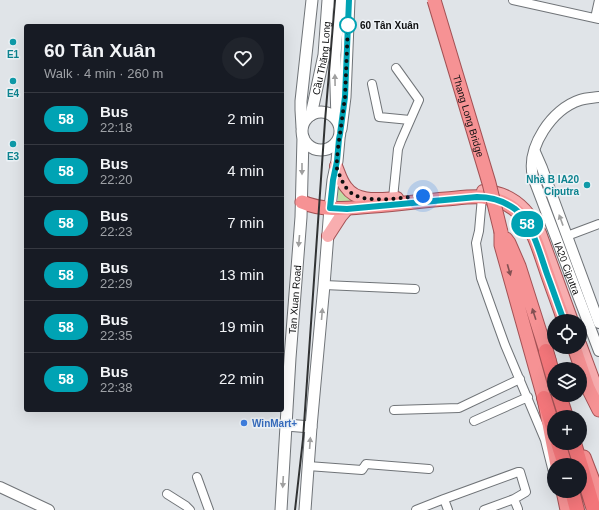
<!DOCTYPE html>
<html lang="en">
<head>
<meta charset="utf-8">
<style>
	body { margin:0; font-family:Helvetica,sans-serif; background:#20242c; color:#f1f3f6; height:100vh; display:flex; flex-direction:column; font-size:15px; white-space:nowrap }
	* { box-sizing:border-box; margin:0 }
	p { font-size:13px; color:#9ea1a6 }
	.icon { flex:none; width:22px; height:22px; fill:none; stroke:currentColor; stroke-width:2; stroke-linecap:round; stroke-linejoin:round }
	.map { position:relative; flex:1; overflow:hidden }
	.panel { position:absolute; left:24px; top:24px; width:260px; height:388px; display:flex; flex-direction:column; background:#171b24; border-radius:4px; box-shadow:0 4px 16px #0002 }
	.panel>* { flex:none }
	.badge { padding:0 8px; border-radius:13px; font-size:14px; line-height:26px }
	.buttons { position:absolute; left:547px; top:314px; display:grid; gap:8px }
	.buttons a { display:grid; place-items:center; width:40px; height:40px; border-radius:50%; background:#171b24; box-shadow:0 4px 16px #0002; font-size:20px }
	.you { position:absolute; width:20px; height:20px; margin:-10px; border:3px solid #fff; border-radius:50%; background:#1a73e8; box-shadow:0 0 0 6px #1a73e833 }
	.map>.badge { position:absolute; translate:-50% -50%; box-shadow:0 0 0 2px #fff }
	.round { display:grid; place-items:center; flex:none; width:42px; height:42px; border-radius:21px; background:#20242c }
	.overview { display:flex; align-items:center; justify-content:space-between; height:68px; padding:0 20px }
	h1 { font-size:19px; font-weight:600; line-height:30px }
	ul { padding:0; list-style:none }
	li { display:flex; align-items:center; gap:12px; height:52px; padding:0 20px; border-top:1px solid #363941 }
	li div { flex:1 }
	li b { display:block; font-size:15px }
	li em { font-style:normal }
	li .badge { min-width:44px; font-weight:700; text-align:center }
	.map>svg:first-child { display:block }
</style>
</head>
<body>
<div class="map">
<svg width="599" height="510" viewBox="0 0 599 510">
	<defs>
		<pattern id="grass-tufts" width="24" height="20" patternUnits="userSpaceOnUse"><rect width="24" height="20" fill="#bedca4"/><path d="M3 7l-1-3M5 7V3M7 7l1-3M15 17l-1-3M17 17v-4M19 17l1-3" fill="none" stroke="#a2bc8c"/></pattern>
	</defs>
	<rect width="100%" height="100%" fill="#e0e4e8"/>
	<!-- grass -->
	<path fill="url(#grass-tufts)" d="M 338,179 L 357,201 L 338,206 Z"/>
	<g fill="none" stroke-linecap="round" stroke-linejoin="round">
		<defs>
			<path id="minor" d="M 513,0 L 599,19
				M 595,18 L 599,0
				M 372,84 L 379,117 L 410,120
				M 482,197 L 479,231 L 476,243 L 481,278 L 492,309 L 505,345 L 545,440 L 554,476
				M 393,198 L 398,149 L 401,141 L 419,100 L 396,68
				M 567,236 L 599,224
				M 324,285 L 415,289
				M 394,410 L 459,408 L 520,379
				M 474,421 L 528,397
				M 308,466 L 362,470 L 366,464 L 429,469
				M 197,477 L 209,510
				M 167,494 L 186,506 L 190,510
				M 444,499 L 518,472 L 520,472 L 526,492 L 514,499 L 484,510
				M 514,499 L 518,509 L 518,510
				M 416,510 L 444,499 L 448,510"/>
			<g id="tertiary">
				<path id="s1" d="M 599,97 C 593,98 586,98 580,100 C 552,109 526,147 533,177 L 599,351"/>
				<path d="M 535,152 L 542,168 L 599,323"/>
				<path d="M 0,487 L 49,510"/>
			</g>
			<g id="secondary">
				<circle cx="321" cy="131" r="19"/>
				<path id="s2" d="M 311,115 L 324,55 L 328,0"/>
				<path d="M 337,119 L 335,55 L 339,0"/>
				<path d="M 302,127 L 301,110 L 301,101 L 312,0"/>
				<path d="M 341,129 L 345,97 L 349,0"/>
				<path d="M 286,425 L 311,427"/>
				<path id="s3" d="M 281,510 L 290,358 L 301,217 L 303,137"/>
				<path d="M 305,510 L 311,427 L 324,285 L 330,208 L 333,180 L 337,161 L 339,139"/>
			</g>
			<path id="primary" d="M 336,166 C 339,173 341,181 346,187 C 357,203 380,199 397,198
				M 483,191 C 511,192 528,208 540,233 L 572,321
				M 328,236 L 341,216 L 347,209
				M 580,344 L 599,395"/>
			<path id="trunk" d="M 302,202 C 325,212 349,208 374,206 C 398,204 422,201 446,199 C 458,198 471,196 483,197 C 498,199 513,205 522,217 C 534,231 539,250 545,267 C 551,285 558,303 564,321
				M 501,232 L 501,245 L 544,398 L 557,465
				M 506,239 L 509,243 L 519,266 L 546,351 L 549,360
				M 574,347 L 588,388 L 599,410
				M 584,457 L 599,496
				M 563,491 L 567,510"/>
			<path id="motorway" d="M 546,351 L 554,379
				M 559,395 L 566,417
				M 544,398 L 554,431
				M 558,443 L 565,465
				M 574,443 L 594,510
				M 572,491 L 577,510"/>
		</defs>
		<!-- minor casing -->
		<use href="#minor" stroke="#707478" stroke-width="10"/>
		<!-- tertiary casing -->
		<use href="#tertiary" stroke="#707478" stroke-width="12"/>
		<!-- secondary casing -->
		<use href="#secondary" stroke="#707478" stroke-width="13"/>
		<!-- primary casing -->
		<use href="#primary" stroke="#a35255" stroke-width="14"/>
		<!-- trunk casing -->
		<use href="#trunk" stroke="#a35255" stroke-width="15"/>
		<!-- motorway casing -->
		<use href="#motorway" stroke="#a35255" stroke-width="16"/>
		<!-- minor -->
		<use href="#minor" stroke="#fff" stroke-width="8"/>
		<!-- tertiary -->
		<use href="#tertiary" stroke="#fff" stroke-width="10"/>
		<!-- secondary -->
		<use href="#secondary" stroke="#fff" stroke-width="11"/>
		<!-- primary -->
		<use href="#primary" stroke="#f8adaf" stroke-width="12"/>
		<!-- trunk -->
		<use href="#trunk" stroke="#f69294" stroke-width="13"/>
		<!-- motorway -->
		<use href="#motorway" stroke="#f3767a" stroke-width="14"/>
		<!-- rail -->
		<path stroke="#313334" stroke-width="2" d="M 295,510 L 303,439 L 325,121 L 335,0"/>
		<defs>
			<g id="trunk-bridge">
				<path id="s4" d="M 434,0 L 489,183 L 501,232"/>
			</g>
		</defs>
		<!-- trunk-bridge casing -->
		<use href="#trunk-bridge" stroke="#a35255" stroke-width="15" stroke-linecap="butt"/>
		<!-- trunk-bridge -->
		<use href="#trunk-bridge" stroke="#f69294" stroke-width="13"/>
	</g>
	<!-- one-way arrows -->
	<defs><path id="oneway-solid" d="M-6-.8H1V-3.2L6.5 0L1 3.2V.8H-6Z"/></defs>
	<g fill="#9f9f9f">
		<use href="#oneway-solid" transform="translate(335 80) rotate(-91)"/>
		<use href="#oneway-solid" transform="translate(302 169) rotate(90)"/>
		<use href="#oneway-solid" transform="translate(561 220) rotate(-110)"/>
		<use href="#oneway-solid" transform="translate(299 241) rotate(95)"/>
		<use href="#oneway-solid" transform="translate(322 314) rotate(-85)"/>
		<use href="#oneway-solid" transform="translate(310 443) rotate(-86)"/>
		<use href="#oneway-solid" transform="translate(283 482) rotate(93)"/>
	</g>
	<g fill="#825052">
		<use href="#oneway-solid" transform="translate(509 270) rotate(74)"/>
		<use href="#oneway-solid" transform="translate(534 314) rotate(-108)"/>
	</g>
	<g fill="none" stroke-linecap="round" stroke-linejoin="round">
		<defs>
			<path id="line" d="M 349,0 L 345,97 L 340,134 L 339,139 L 337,161 L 333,180 L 330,208 L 347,209 L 477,197 C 490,197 504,201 515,209 C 532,222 540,254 547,274 C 553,290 558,305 564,321"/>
		</defs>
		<!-- line casing -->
		<use href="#line" stroke="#fff" stroke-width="9"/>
		<!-- line -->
		<use href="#line" stroke="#00a3b4" stroke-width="6"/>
		<!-- walk -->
		<path stroke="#0e0f10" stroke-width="4" stroke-dasharray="0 7.2" d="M 348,25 L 345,97 L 340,134 C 339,138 336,164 337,168 C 337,171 339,174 340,176 C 343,183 346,190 353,194 C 368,204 404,197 423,196"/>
	</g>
	<!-- markers -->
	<circle fill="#fff" stroke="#00a3b4" stroke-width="2" cx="348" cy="25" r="8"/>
	<g fill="#0f9aa8" stroke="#edf2f6" stroke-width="1.5">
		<circle cx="13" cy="42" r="4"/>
		<circle cx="13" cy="81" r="4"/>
		<circle cx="13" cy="144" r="4"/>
		<circle cx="587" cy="185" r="4"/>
	</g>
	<circle fill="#3f7fe0" stroke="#edf2f6" stroke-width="1.5" cx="244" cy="423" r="4"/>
	<g text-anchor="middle" stroke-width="3" stroke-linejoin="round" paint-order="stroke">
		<!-- stop labels -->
		<g font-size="10" font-weight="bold" fill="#0e0f10" stroke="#edf2f6" text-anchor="start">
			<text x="360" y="29">60 Tân Xuân</text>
		</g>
		<!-- culture labels -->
		<g font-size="10" font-weight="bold" fill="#0d838f" stroke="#edf2f6">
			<text x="13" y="58">E1</text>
			<text x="13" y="97">E4</text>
			<text x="13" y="160">E3</text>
			<text x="579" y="183" text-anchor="end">Nhà B IA20<tspan x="579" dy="12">Ciputra</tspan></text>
		</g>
		<!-- street labels -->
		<g font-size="10" fill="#0e0f10" stroke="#edf2f6">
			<text dy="4" stroke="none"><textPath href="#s2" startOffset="58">Cầu Thăng Long</textPath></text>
			<text dy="4" stroke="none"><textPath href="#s4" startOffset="121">Thang Long Bridge</textPath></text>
			<text dy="4" stroke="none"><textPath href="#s1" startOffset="214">IA20 Ciputra</textPath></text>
			<text dy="4" stroke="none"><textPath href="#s3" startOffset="211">Tan Xuan Road</textPath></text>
		</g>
		<!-- shop labels -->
		<g font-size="10" font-weight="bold" fill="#366cbe" stroke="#edf2f6" text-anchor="start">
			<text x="252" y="427">WinMart+</text>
		</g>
	</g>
</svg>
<div class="buttons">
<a><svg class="icon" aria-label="locate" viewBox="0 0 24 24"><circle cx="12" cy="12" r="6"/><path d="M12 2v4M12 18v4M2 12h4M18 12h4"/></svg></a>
<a><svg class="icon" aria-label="layers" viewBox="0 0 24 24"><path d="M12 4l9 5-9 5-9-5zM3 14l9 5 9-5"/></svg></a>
<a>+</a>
<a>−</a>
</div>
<div class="you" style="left:423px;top:196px"></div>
<b class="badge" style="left:527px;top:224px;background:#00a3b4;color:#fff">58</b>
<section class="panel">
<div class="overview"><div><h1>60 Tân Xuân</h1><p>Walk · 4 min · 260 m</p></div><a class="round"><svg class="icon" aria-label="heart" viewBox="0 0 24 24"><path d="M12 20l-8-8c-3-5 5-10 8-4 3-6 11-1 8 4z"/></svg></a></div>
<ul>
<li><span class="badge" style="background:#00a3b4;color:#fff">58</span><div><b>Bus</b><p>22:18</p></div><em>2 min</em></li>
<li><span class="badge" style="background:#00a3b4;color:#fff">58</span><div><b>Bus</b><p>22:20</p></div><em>4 min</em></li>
<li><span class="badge" style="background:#00a3b4;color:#fff">58</span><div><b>Bus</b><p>22:23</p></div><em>7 min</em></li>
<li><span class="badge" style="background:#00a3b4;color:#fff">58</span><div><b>Bus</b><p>22:29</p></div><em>13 min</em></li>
<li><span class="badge" style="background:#00a3b4;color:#fff">58</span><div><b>Bus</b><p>22:35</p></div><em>19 min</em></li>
<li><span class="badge" style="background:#00a3b4;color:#fff">58</span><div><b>Bus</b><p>22:38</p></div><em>22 min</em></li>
</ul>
</section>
</div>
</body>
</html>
